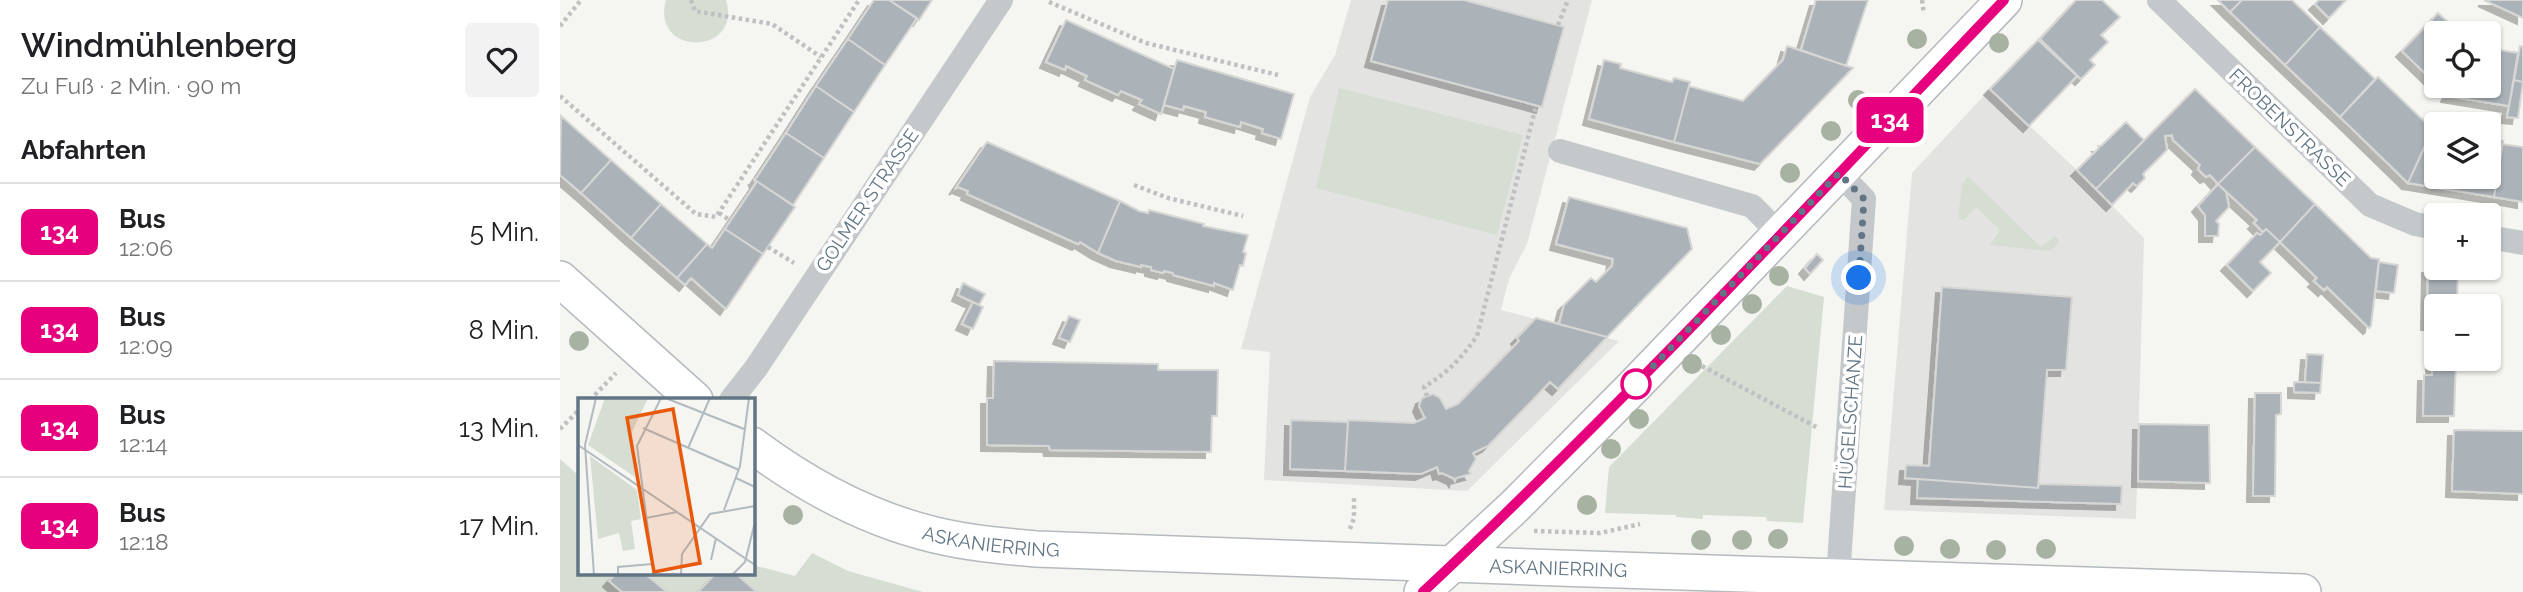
<!DOCTYPE html>
<html lang="de">
<head>
<meta charset="utf-8">
<style>
	body { margin:0; font-family:Raleway,sans-serif; background:#f2f2f2; color:#202124; height:100vh; display:flex; flex-direction:column; font-size:26px; white-space:nowrap }
	* { box-sizing:border-box; margin:0 }
	p { font-size:23px; color:#757577 }
	.icon { flex:none; width:38px; height:38px; fill:none; stroke:currentColor; stroke-width:2; stroke-linecap:round; stroke-linejoin:round }
	.map { position:relative; flex:1; overflow:hidden }
	.sheet { display:flex; flex-direction:column; background:#fff; width:560px }
	.sheet>* { flex:none }
	.badge { padding:0 14px; border-radius:10px; font-size:24px; line-height:46px }
	.buttons { position:absolute; left:1864px; top:21px; display:grid; gap:14px }
	.buttons a { display:grid; place-items:center; width:77px; height:77px; border-radius:7px; background:#fff; box-shadow:0 2px 5px #0004; font-size:35px }
	.you { position:absolute; width:35px; height:35px; margin:-18px; border:5px solid #fff; border-radius:50%; background:#1a73e8; box-shadow:0 0 0 10px #1a73e833 }
	.map>.badge { position:absolute; translate:-50% -50%; box-shadow:0 0 0 4px #fff }
	h2 { padding:0 21px; font-size:26px; line-height:63px }
	.round { display:grid; place-items:center; flex:none; width:74px; height:74px; border-radius:7px; background:#f2f2f2 }
	.headline { display:flex; align-items:center; justify-content:space-between; height:119px; padding:0 21px }
	h1 { font-size:33px; font-weight:600; line-height:52px }
	ul { padding:0; list-style:none }
	li { display:flex; align-items:center; gap:21px; height:98px; padding:0 21px; border-top:2px solid #e0e0e0 }
	li div { flex:1 }
	li b { display:block; font-size:26px }
	li em { font-style:normal }
	li .badge { min-width:77px; font-weight:700; text-align:center }
	main { display:flex; flex:1; min-height:0 }
	.map>svg:first-child { display:block }
</style>
</head>
<body>
<main>
<section class="sheet">
<div class="headline"><div><h1>Windmühlenberg</h1><p>Zu Fuß · 2 Min. · 90 m</p></div><a class="round"><svg class="icon" aria-label="heart" viewBox="0 0 24 24"><path d="M12 20l-8-8c-3-5 5-10 8-4 3-6 11-1 8 4z"/></svg></a></div>
<h2>Abfahrten</h2>
<ul>
<li><span class="badge" style="background:#e6007e;color:#fff">134</span><div><b>Bus</b><p>12:06</p></div><em>5 Min.</em></li>
<li><span class="badge" style="background:#e6007e;color:#fff">134</span><div><b>Bus</b><p>12:09</p></div><em>8 Min.</em></li>
<li><span class="badge" style="background:#e6007e;color:#fff">134</span><div><b>Bus</b><p>12:14</p></div><em>13 Min.</em></li>
<li><span class="badge" style="background:#e6007e;color:#fff">134</span><div><b>Bus</b><p>12:18</p></div><em>17 Min.</em></li>
</ul>
</section>
<div class="map">
<svg width="1963" height="592" viewBox="0 0 1963 592">
	<defs>
		<filter id="shadow"><feDropShadow dx="-6" dy="6" stdDeviation="0" flood-color="#0004"/></filter>
	</defs>
	<rect width="100%" height="100%" fill="#f5f5f1"/>
	<!-- built -->
	<path fill="#e3e4e2" d="M 791,0 L 1032,0 L 967,244 L 949,279 L 941,310 L 1059,341 L 907,491 L 704,480 L 710,352 L 681,349 L 750,97 L 775,55 Z
		M 1430,89 L 1517,170 L 1584,238 L 1576,519 L 1324,510 L 1352,173 Z"/>
	<!-- green -->
	<path fill="#d6ddd2" d="M 106,0 L 166,0 C 183,56 90,57 106,0 Z
		M 779,88 L 963,135 L 937,235 L 756,188 Z
		M 1408,176 L 1481,247 L 1495,236 L 1499,240 L 1495,247 L 1489,251 L 1430,245 L 1440,230 L 1416,207 L 1405,219 L 1400,220 L 1398,217 L 1402,184 Z
		M 1227,286 L 1264,297 L 1243,523 L 1207,521 L 1206,517 L 1143,515 L 1143,519 L 1116,517 L 1116,515 L 1045,513 L 1049,467 Z
		M 0,459 L 19,476 L 19,573 L 192,573 L 193,565 L 235,576 L 252,553 L 288,571 L 363,592 L 0,592 Z"/>
	<!-- building -->
	<path fill="#abb3b9" stroke="#d6d6d4" stroke-width="2" filter="url(#shadow)" d="M 314,0 L 329,0 L 357,18 L 325,65 L 288,39 Z
		M 329,0 L 372,0 L 359,20 Z
		M 828,0 L 904,0 L 1004,27 L 982,107 L 811,61 Z
		M 1256,0 L 1308,0 L 1286,66 L 1241,50 Z
		M 1516,0 L 1542,0 L 1560,17 L 1541,35 L 1548,42 L 1530,60 L 1535,65 L 1521,79 L 1480,39 Z
		M 1658,0 L 1682,0 L 1670,12 Z
		M 1682,0 L 1732,0 L 1760,27 L 1725,65 L 1670,12 Z
		M 1759,0 L 1786,0 L 1769,18 L 1755,4 Z
		M 1924,0 L 1963,0 L 1963,18 Z
		M 1878,13 L 1900,33 L 1876,33 L 1876,84 L 1842,51 Z
		M 506,20 L 614,69 L 601,114 L 579,104 L 582,100 L 561,91 L 558,95 L 525,80 L 527,76 L 506,66 L 505,70 L 486,62 Z
		M 1760,27 L 1815,79 L 1780,117 L 1725,65 Z
		M 288,39 L 325,65 L 294,112 L 256,86 Z
		M 1478,40 L 1517,76 L 1469,126 L 1430,89 Z
		M 1227,46 L 1293,68 L 1200,164 L 1114,142 L 1129,86 L 1183,101 L 1223,60 Z
		M 1960,46 L 1963,47 L 1963,82 L 1954,80 Z
		M 1928,48 L 1958,53 L 1949,106 L 1887,96 L 1892,86 L 1928,86 Z
		M 617,60 L 734,94 L 721,139 L 702,133 L 703,129 L 681,122 L 680,127 L 645,117 L 646,112 L 624,106 L 623,110 L 604,105 Z
		M 1044,60 L 1061,64 L 1060,68 L 1112,82 L 1114,78 L 1130,82 L 1114,142 L 1029,119 Z
		M 1818,77 L 1865,122 L 1874,126 L 1848,183 L 1780,117 Z
		M 1954,80 L 1963,82 L 1958,118 L 1947,117 Z
		M 256,86 L 294,112 L 264,158 L 226,133 Z
		M 1635,89 L 1695,147 L 1658,184 L 1650,175 L 1646,177 L 1638,169 L 1640,165 L 1613,140 L 1612,135 L 1605,136 L 1607,150 L 1583,174 L 1585,178 L 1577,186 L 1573,183 L 1552,205 L 1536,189 Z
		M 1,116 L 51,160 L 21,193 L 0,175 Z
		M 1566,122 L 1584,140 L 1536,189 L 1517,170 L 1539,148 L 1538,146 L 1541,146 Z
		M 1874,126 L 1876,127 L 1876,177 L 1928,177 L 1928,139 L 1943,141 L 1934,197 L 1848,183 Z
		M 226,133 L 264,158 L 233,205 L 195,180 Z
		M 427,142 L 560,201 L 538,253 L 520,242 L 518,244 L 407,194 L 408,191 L 398,187 L 395,189 Z
		M 1942,144 L 1963,147 L 1963,202 L 1934,197 Z
		M 1695,147 L 1755,204 L 1720,242 L 1706,229 L 1703,232 L 1694,223 L 1697,220 L 1658,184 Z
		M 51,160 L 101,204 L 71,238 L 21,193 Z
		M 195,180 L 235,207 L 203,254 L 165,229 L 196,183 Z
		M 1658,184 L 1666,192 L 1669,207 L 1656,221 L 1659,224 L 1658,236 L 1645,236 L 1645,215 L 1638,206 Z
		M 1009,197 L 1127,228 L 1132,249 L 1047,337 L 999,324 L 1004,305 L 1031,278 L 1036,282 L 1052,266 L 1053,259 L 996,244 Z
		M 560,201 L 579,211 L 588,213 L 589,210 L 644,224 L 643,226 L 688,235 L 683,252 L 686,253 L 683,266 L 680,265 L 673,290 L 654,283 L 654,286 L 613,275 L 613,273 L 604,271 L 603,273 L 591,270 L 591,267 L 581,265 L 581,267 L 556,261 L 538,253 Z
		M 101,204 L 147,244 L 117,278 L 71,238 Z
		M 1755,204 L 1811,258 L 1819,259 L 1811,326 L 1809,328 L 1767,287 L 1764,290 L 1754,281 L 1757,278 L 1720,242 Z
		M 165,229 L 203,254 L 166,309 L 131,278 L 125,285 L 117,278 L 147,244 L 152,248 Z
		M 1706,229 L 1720,242 L 1700,262 L 1711,273 L 1693,291 L 1667,265 L 1697,233 L 1700,235 Z
		M 1257,254 L 1263,260 L 1250,274 L 1245,268 Z
		M 1819,262 L 1838,265 L 1834,293 L 1816,291 Z
		M 1868,267 L 1898,272 L 1897,306 L 1876,306 L 1876,359 L 1896,359 L 1894,416 L 1863,416 L 1864,375 L 1872,375 L 1873,324 L 1867,324 Z
		M 403,283 L 425,294 L 419,305 L 398,295 Z
		M 1382,287 L 1512,297 L 1506,370 L 1487,370 L 1478,488 L 1345,478 L 1346,465 L 1369,466 Z
		M 413,302 L 423,307 L 413,329 L 402,324 Z
		M 509,316 L 520,320 L 510,342 L 499,338 Z
		M 976,318 L 1047,337 L 998,389 L 990,382 L 928,446 L 913,453 L 916,459 L 909,471 L 911,474 L 896,478 L 895,481 L 893,478 L 882,473 L 879,474 L 877,467 L 861,474 L 785,471 L 788,420 L 854,423 L 865,418 L 859,406 L 862,398 L 873,394 L 880,398 L 886,409 L 898,404 L 959,341 L 957,338 Z
		M 1747,354 L 1763,355 L 1761,383 L 1745,382 Z
		M 434,361 L 598,364 L 598,370 L 658,370 L 657,416 L 652,416 L 651,452 L 490,450 L 489,446 L 427,445 L 427,398 L 433,398 Z
		M 1734,382 L 1761,383 L 1760,393 L 1734,392 Z
		M 1695,393 L 1721,393 L 1721,414 L 1716,415 L 1715,496 L 1693,496 Z
		M 731,420 L 788,422 L 785,471 L 730,469 Z
		M 1579,424 L 1649,425 L 1650,483 L 1578,481 Z
		M 1894,430 L 1963,431 L 1963,494 L 1892,491 Z
		M 1358,479 L 1478,488 L 1479,484 L 1562,486 L 1561,504 L 1357,498 Z
		M 56,573 L 84,573 L 107,592 L 62,592 L 49,581 Z
		M 156,573 L 175,573 L 197,592 L 138,592 Z"/>
	<g fill="none" stroke-linecap="round" stroke-linejoin="round">
		<defs>
			<g id="secondary">
				<path d="M 0,279 L 135,400"/>
				<path id="s1" d="M 192,445 C 247,486 308,519 375,535 C 408,543 442,546 476,549 L 998,568 L 1743,592"/>
				<path d="M 862,592 L 955,506 L 1076,384 L 1444,0"/>
			</g>
		</defs>
		<!-- secondary casing -->
		<use href="#secondary" stroke="#b4babe" stroke-width="38"/>
		<!-- path -->
		<path stroke="#bec0c2" stroke-width="4.5" stroke-dasharray="3.5 3.5" stroke-linecap="butt" d="M 131,0 L 135,11 L 212,24 L 261,57
			M 1362,0 L 1364,14
			M 489,2 L 586,43 L 718,75
			M 998,25 L 1008,0
			M 0,26 L 21,0
			M 0,96 L 136,214 L 156,217 L 299,0
			M 574,185 L 608,198 L 683,216
			M 159,213 L 171,221
			M 208,247 L 234,263
			M 1142,366 L 1258,428
			M 867,396 L 864,387 C 887,373 902,358 917,336 L 976,106
			M 30,400 L 56,373
			M 0,429 L 19,410
			M 790,529 L 794,518 L 794,495
			M 974,531 L 1040,533 L 1080,524"/>
		<!-- street -->
		<path stroke="#c4c8cb" stroke-width="24" d="M 1599,0 L 1810,205 L 1855,224 L 1876,228
			M 1000,151 L 1192,206 L 1220,234
			M 1928,237 L 1963,243
			M 171,400 L 196,368 L 441,0
			M 1278,577 L 1304,199 L 1279,173"/>
		<!-- secondary -->
		<use href="#secondary" stroke="#fff" stroke-width="35"/>
	</g>
	<!-- trees -->
	<g fill="#a7b2a2">
		<circle cx="1357" cy="39" r="10"/>
		<circle cx="1439" cy="43" r="10"/>
		<circle cx="1298" cy="100" r="10"/>
		<circle cx="1271" cy="131" r="10"/>
		<circle cx="1230" cy="173" r="10"/>
		<circle cx="1219" cy="276" r="10"/>
		<circle cx="1192" cy="304" r="10"/>
		<circle cx="1161" cy="335" r="10"/>
		<circle cx="19" cy="341" r="10"/>
		<circle cx="1132" cy="364" r="10"/>
		<circle cx="1079" cy="419" r="10"/>
		<circle cx="1051" cy="449" r="10"/>
		<circle cx="1027" cy="505" r="10"/>
		<circle cx="233" cy="515" r="10"/>
		<circle cx="1218" cy="539" r="10"/>
		<circle cx="1141" cy="540" r="10"/>
		<circle cx="1182" cy="540" r="10"/>
		<circle cx="1344" cy="546" r="10"/>
		<circle cx="1390" cy="549" r="10"/>
		<circle cx="1486" cy="549" r="10"/>
		<circle cx="1436" cy="550" r="10"/>
	</g>
	<g fill="none" stroke-linecap="round" stroke-linejoin="round">
		<defs>
			<path id="line" d="M 863,592 C 1065,403 1253,200 1444,0"/>
		</defs>
		<!-- line casing -->
		<use href="#line" stroke="#fff" stroke-width="16"/>
		<!-- line -->
		<use href="#line" stroke="#e6007e" stroke-width="10"/>
		<!-- walk -->
		<path stroke="#627584" stroke-width="7" stroke-dasharray="0 12.6" d="M 1076,384 L 1279,173 L 1304,199 L 1299,278"/>
	</g>
	<!-- markers -->
	<circle fill="#fff" stroke="#e6007e" stroke-width="3.5" cx="1076" cy="384" r="14"/>
	<g text-anchor="middle" stroke-width="7" stroke-linejoin="round" paint-order="stroke">
		<!-- street labels -->
		<g font-size="19" fill="#627584" stroke="#fff">
			<text transform="translate(1730 127) rotate(44)" y="7">FROBENSTRASSE</text>
			<text transform="translate(307 200) rotate(-56)" y="7">GOLMER STRASSE</text>
			<text transform="translate(1290 412) rotate(-86)" y="7">HÜGELSCHANZE</text>
			<text dy="7" stroke="none"><textPath href="#s1" startOffset="262">ASKANIERRING</textPath></text>
			<text dy="7" stroke="none"><textPath href="#s1" startOffset="830">ASKANIERRING</textPath></text>
		</g>
	</g>
	<!-- overview -->
	<g transform="translate(18 398)">
		<rect width="177" height="177" fill="#f5f5f1"/>
		<path d="M 27,0 L 70,0 L 54,34 L 57,79 L 10,47 ZM 12,58 L 59,92 L 63,121 L 53,123 L 57,151 L 45,153 L 41,135 L 20,141 Z" fill="#d6ddd2"/>
		<path fill="none" stroke="#b1babe" stroke-width="2" d="M 90,1 L 166,31M 65,30 L 161,72M 0,47 L 177,167M 110,50 L 132,0M 158,80 L 177,89M 146,112 L 162,68 L 171,0M 68,120 L 99,114M 133,162 L 138,140M 16,177 L 7,47 L 18,0M 40,177 L 40,169 L 74,166M 76,177 L 59,48 L 83,0M 103,177 L 104,156 L 132,116 L 177,108M 154,177 L 167,164 L 177,124"/>
		<path fill="#e8590c" fill-opacity="0.15" stroke="#e8590c" stroke-width="3.5" d="M 95,11 L 122,165 L 76,174 L 49,20 Z"/>
		<rect width="177" height="177" fill="none" stroke="#627584" stroke-width="3.5"/>
	</g>
</svg>
<div class="buttons">
<a><svg class="icon" aria-label="locate" viewBox="0 0 24 24"><circle cx="12" cy="12" r="6"/><path d="M12 2v4M12 18v4M2 12h4M18 12h4"/></svg></a>
<a><svg class="icon" aria-label="layers" viewBox="0 0 24 24"><path d="M12 4l9 5-9 5-9-5zM3 14l9 5 9-5"/></svg></a>
<a>+</a>
<a>−</a>
</div>
<div class="you" style="left:1299px;top:278px"></div>
<b class="badge" style="left:1330px;top:120px;background:#e6007e;color:#fff">134</b>
</div>
</main>
</body>
</html>
